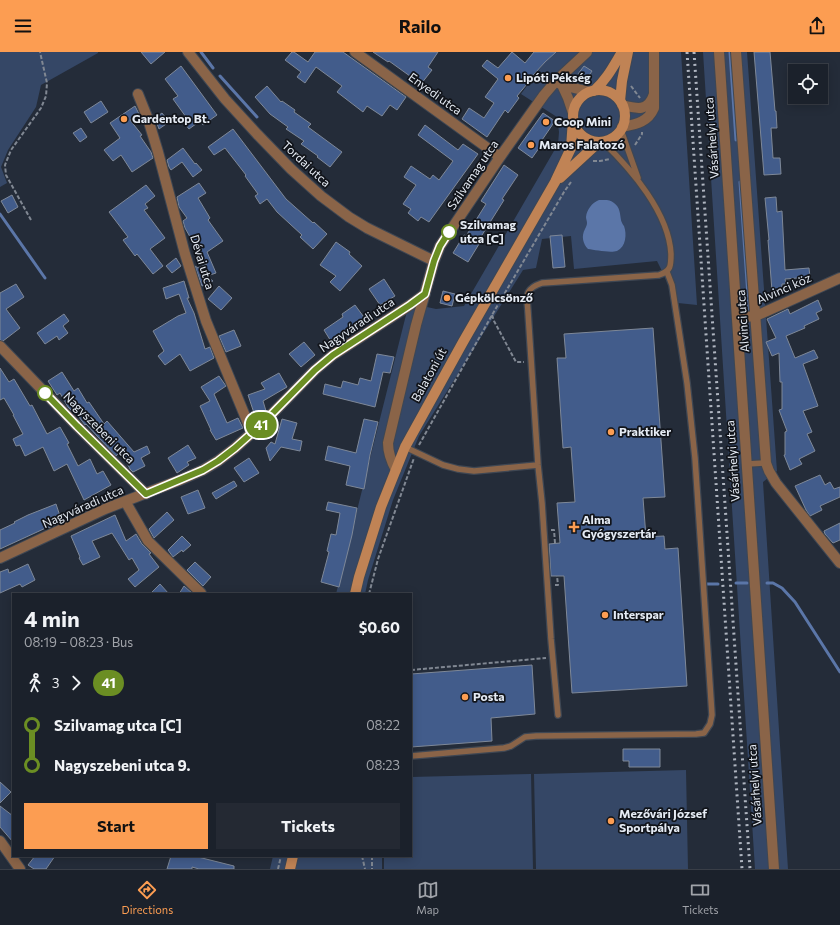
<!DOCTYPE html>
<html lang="en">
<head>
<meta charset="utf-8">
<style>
	body { margin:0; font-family:Commissioner,sans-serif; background:#242933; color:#f1f3f6; height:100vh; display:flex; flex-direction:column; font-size:15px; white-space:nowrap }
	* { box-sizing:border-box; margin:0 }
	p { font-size:13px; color:#a0a3a9 }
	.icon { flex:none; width:22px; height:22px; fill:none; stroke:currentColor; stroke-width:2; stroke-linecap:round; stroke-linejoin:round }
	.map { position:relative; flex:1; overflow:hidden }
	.panel { position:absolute; left:12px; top:541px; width:400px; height:264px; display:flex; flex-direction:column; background:#1b212b; border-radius:0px; box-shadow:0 2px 10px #0003,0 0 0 1px #393e47 }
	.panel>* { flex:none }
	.badge { padding:0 8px; border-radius:13px; font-size:14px; line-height:26px }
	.tools { position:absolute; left:788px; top:12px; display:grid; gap:8px }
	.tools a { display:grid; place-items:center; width:40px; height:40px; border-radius:0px; background:#1b212b; box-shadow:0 2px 10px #0003,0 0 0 1px #393e47; font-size:20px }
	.map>.badge { position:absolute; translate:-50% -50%; box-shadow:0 0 0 2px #fff }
	.legs { display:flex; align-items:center; gap:6px; height:44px; padding:0 12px; font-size:13px }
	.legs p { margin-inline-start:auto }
	.overview { display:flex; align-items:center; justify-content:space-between; height:68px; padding:0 12px }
	h1 { font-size:22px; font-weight:700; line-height:30px }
	.action { display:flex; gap:8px; margin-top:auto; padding:8px 12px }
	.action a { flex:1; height:46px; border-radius:0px; background:#fc9d52; color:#111; font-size:16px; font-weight:700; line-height:46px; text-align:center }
	.action a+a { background:#242933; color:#f1f3f6 }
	ul { padding:0 12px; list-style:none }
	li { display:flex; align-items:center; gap:14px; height:40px; font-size:15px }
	li i { display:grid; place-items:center; width:6px; height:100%; margin:0 5px; background:currentColor }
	li i::after { content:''; width:10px; height:10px; margin:-5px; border:3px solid; border-radius:50%; background:#1b212b }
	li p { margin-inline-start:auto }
	li:first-child i { background:linear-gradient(#0000 50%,currentColor 0) }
	li:last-child i { background:linear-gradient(currentColor 50%,#0000 0) }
	header { display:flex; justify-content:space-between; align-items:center; height:52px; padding:0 12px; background:#fc9d52; color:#111; font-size:18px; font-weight:700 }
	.dock { display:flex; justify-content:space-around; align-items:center; height:56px; border-top:1px solid #393e47; background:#1b212b; font-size:11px; color:#a0a3a9 }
	.dock a { display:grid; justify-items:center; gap:2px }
	.dock .selected { color:#fc9d52 }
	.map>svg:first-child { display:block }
</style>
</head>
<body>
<header><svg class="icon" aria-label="menu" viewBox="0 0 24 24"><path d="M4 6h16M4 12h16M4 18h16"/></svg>Railo<svg class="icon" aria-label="share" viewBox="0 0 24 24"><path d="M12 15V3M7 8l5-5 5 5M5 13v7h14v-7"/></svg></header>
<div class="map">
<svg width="840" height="817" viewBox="0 0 840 817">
	<rect width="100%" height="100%" fill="#242c39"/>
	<!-- green -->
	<path fill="#354766" d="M 0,0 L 98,0 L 98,1 L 41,33 L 36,55 L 8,98 L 1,115 L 7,131 L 0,135 Z
		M 556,0 L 681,0 L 697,253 L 678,251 L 657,209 L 574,217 L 571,184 L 542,187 L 536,216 L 523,218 L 419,384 L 393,448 L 368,528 L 365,542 L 336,542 L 409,251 L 436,257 L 464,254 L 558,92 L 559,80 L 557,65 L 521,42 L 544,11 Z
		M 703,0 L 747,0 L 777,419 L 763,430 L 788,817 L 755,817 Z
		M 686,718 L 688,817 L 536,817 L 534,722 Z
		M 531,722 L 533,817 L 384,817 L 384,804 L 411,804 L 411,725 Z
		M 273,804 L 382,804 L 382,817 L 270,817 Z"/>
	<!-- water -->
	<path fill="#5b76a8" d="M 599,148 C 604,148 610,147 614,151 C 620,155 620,162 621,168 C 621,169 623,173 624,174 C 627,182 626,195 617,199 C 610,201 595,198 588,197 C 583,192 581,184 585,177 C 586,175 587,173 587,171 C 587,169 586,167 586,165 C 587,157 592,151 599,148 Z"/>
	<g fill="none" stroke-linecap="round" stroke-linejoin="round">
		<!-- stream -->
		<path stroke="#5b76a8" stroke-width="3" d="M 201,0 L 213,16
			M 730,0 L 736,88
			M 220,24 L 257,65
			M 740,130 L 749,258
			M 0,162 L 45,226
			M 736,531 L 747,531
			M 767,531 L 773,531 L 782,536 L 795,550 L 840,620
			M 707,532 L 718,532"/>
	</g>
	<!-- building -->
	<path fill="#425c8b" stroke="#7e8898" d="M 141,0 L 165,0 L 151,12 Z
		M 292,0 L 294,0 L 308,10 L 315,0 L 343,0 L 406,45 L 397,58 L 390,53 L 382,64 L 367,54 L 363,60 L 337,40 L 342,34 L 316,15 L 305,31 L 297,25 L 301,20 L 285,8 Z
		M 373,0 L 438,0 L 428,15 L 432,18 L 421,32 L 389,9 L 388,10 Z
		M 512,0 L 525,11 L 534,0 L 556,0 L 545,10 L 526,31 L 527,32 L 517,44 L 519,46 L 508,61 L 505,58 L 487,85 L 462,67 L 469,56 L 484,66 L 494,51 L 485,45 L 498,27 L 482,14 L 487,8 L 498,16 Z
		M 754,0 L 770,0 L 773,35 L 775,59 L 776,59 L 777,76 L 771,76 L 773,106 L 780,106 L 781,122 L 764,123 Z
		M 181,14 L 217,63 L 203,73 L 200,69 L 189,77 L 182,68 L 186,65 L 173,47 L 178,44 L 165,27 Z
		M 584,14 L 592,19 L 586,28 L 578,22 Z
		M 267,34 L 281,50 L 282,49 L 295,58 L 294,60 L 311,72 L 308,75 L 342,100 L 330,115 L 317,105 L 318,104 L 301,92 L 304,89 L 286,77 L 288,75 L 270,62 L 255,45 Z
		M 101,49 L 108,60 L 91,71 L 84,60 Z
		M 135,54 L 139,62 L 130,68 L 142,83 L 140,84 L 151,100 L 153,106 L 132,120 L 121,103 L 113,109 L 104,98 L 120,86 L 110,71 Z
		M 162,61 L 169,70 L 159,77 L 155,66 Z
		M 543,61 L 555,69 L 542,88 L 544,89 L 532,106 L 518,96 Z
		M 425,73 L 458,98 L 463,92 L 478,102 L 429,170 L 421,165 L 418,169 L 408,161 L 411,157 L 403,152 L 416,133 L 404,125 L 411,114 L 430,127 L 433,123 L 439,128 L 453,109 L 418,83 Z
		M 81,76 L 87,85 L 80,90 L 73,81 Z
		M 233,77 L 286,147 L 313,171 L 314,170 L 327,182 L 313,197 L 300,185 L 302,183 L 277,160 L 267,147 L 260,152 L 255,144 L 258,142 L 245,124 L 246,123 L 225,96 L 214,103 L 208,95 Z
		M 183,96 L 195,112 L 196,111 L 202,118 L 193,125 L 182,110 L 171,118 L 169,115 L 167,108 Z
		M 504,113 L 518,123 L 502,147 L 504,148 L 477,191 L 479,192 L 468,210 L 453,201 L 464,183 L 466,184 L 486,152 L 481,149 Z
		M 199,131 L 206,141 L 198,146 L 210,166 L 208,168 L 223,189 L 207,200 L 216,221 L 207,224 L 213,229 L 202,234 L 195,214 L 198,216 L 207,212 L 192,191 L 193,190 L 185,176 L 183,169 L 187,166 L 179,155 L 177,145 Z
		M 146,133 L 155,144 L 145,152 L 148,156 L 144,158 L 165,186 L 150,197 L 163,214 L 153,222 L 137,202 L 135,204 L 123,188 L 128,185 L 109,160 Z
		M 12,143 L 18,155 L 8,161 L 1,149 Z
		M 776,145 L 777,160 L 782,159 L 785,218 L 809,216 L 810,225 L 785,227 L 786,232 L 782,232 L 782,238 L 772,239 L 768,188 L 769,188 L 765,146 Z
		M 562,183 L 565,215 L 553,216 L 550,184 Z
		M 336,190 L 350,200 L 349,202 L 362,214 L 340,239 L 330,230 L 336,224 L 320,213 Z
		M 176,206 L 181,214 L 172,221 L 166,214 Z
		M 384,227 L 395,244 L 380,253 L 369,237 Z
		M 184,229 L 189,246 L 187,246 L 194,261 L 205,297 L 210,295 L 214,306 L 190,319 L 180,302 L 165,313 L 158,304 L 164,299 L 153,279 L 178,264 L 186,261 L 179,242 L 166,247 L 163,236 Z
		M 16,232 L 24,245 L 6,257 L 20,276 L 3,289 L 0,288 L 0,241 Z
		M 219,234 L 232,246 L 221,258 L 208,247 Z
		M 443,239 L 455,242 L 452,254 L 440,251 Z
		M 818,248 L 822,258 L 816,261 L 819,267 L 804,274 L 805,276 L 786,284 L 795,306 L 814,298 L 818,306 L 803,312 L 818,354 L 803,359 L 812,380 L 807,382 L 815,399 L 799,407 L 802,412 L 790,418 L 784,403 L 785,403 L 785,380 L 787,379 L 779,358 L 782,357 L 782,330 L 780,330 L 779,301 L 772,304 L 766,290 L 776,286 L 767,267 L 788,257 L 790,262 Z
		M 355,253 L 366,268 L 332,291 L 324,278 L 343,265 L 342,262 Z
		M 64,262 L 69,269 L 63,274 L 68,281 L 59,288 L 57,284 L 45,292 L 37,281 Z
		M 653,276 L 665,445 L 643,446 L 646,485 L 664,484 L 665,497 L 678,496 L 687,634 L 572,641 L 564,524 L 551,524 L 549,492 L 560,491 L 557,451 L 575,450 L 571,395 L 563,396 L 557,306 L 566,306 L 564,282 Z
		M 234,278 L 241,294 L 226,300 L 219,284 Z
		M 304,290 L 315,303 L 301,315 L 289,302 Z
		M 377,302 L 394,305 L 390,321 L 383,320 L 375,355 L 323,342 L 325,332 L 341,336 L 343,329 L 358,333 L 360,326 L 371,329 Z
		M 0,316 L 9,330 L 14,327 L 30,354 L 32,353 L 47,382 L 60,375 L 69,391 L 67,392 L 78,414 L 90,407 L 97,422 L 103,419 L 111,433 L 84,448 L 67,412 L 54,419 L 43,395 L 25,404 L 20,393 L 16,394 L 13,387 L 23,382 L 13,363 L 14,363 L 4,346 L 0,348 Z
		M 62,320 L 74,339 L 78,336 L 87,351 L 89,350 L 104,372 L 107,369 L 134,400 L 147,394 L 150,401 L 141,406 L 145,414 L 133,420 L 130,417 L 121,399 L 116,404 L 98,385 L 86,372 L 85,373 L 73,357 L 71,358 L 68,355 L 60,341 L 57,343 L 48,329 Z
		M 279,321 L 287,335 L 263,349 L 266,359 L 264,361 L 255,364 L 248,343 L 265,337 L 261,331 Z
		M 219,324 L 226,334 L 214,342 L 227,371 L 238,366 L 243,376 L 216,388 L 210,378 L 211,378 L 200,354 L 210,349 L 201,335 Z
		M 282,367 L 297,371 L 292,387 L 302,389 L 300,399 L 281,395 L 270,409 L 266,396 L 271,390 L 275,392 Z
		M 364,367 L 378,370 L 370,403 L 364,437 L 346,433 L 350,414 L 325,408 L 328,394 L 356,401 Z
		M 188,393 L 196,406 L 187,410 L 189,413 L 177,421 L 168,406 Z
		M 249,406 L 259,421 L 244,430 L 234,416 Z
		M 820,423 L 825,433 L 830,430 L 834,437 L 840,435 L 840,445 L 820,454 L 822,458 L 810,464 L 806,458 L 795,434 Z
		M 234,429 L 237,434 L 216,447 L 212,441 Z
		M 198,438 L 205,456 L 188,462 L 181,445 Z
		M 328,450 L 357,456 L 352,483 L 339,535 L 321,530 L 329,500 L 327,499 L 331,482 L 336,483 L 340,461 L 326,458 Z
		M 56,452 L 62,470 L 49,476 L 48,475 L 0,497 L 0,478 L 15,471 L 14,470 L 28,463 Z
		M 167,460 L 174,468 L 154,486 L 149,477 Z
		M 115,463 L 126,489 L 136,482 L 142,492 L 151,501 L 149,502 L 159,515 L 135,535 L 128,527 L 139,518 L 132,506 L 129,508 L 112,481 L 92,489 L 100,505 L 83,513 L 79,506 L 80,505 L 71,484 Z
		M 840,471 L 840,488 L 833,491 L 825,482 L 824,479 Z
		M 182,484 L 191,493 L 183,500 L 182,498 L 173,505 L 168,498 Z
		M 195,510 L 211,525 L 203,534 L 187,518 Z
		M 28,512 L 35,528 L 22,535 L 20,532 L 0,541 L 0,520 L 8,517 L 9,521 Z
		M 160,532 L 169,542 L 150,542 Z
		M 184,534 L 192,541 L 191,542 L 179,542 Z
		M 532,613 L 535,662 L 491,666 L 492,689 L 411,695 L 411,622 Z
		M 623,697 L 660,697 L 660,715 L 629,715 L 629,709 L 623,709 Z
		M 0,730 L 11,740 L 0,751 Z
		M 0,754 L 13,764 L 13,790 L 0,775 Z
		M 35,804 L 55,804 L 46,817 L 34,817 L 28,813 Z
		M 171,804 L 194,804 L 234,814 L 234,817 L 199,817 L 192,815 L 192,817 L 167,817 Z"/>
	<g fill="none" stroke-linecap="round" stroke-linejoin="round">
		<defs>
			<path id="service" d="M 621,78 L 638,126
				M 405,395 L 443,413 L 458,417 L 474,419 L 538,413
				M 747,412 L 766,411
				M 558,663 L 551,587 L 542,451 L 538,413 L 528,260 C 527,244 524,237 542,231 L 659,223 C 671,219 671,214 671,202 C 669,161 631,117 603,90
				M 411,704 L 504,696 L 511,694 L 525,685 L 536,684 L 696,682 L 704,681 L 710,672 L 712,663 L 695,406 L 687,331 L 672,233 L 667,220"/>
			<path id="minor" d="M 188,0 L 225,47 L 257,82 L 291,117 L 321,144 L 349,165 L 367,176 L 434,209
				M 355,0 L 500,105
				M 736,0 L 766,411 L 769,419 L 776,431 L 840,511
				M 556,29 L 562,33 L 590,40
				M 562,33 L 568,46 L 573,61
				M 138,42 L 148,67 L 158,100 L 185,202 L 206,269 L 252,381
				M 737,265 L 756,264 L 840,226
				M 0,294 L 77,374 L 146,442
				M 396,418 C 391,409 388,401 388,391 L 416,273 L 434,209 L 440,194 L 500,105 L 544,43 L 556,29 L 587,0
				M 125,449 L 148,489 L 201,541
				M 0,506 L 105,457 L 180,428 L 203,418 L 218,409 L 235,396 L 264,370 L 315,318 L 333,303 L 410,253 L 425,242
				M 0,789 L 20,817"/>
			<path id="tertiary" d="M 719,0 L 774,817
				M 622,53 C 637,57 648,60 654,42
				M 622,75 C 637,72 648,70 654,56 L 654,0"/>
			<path id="secondary" d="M573 64a26 26 0 1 1 52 0a26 26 0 1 1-52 0Z
				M 594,39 C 607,27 613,15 622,0
				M 620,49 L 622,29 L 628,0
				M 560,126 L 599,90
				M 355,542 L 359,525 L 381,455 L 405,395 L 463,290 L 555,130 L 571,96 L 573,67
				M 290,817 L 293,804"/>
		</defs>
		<!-- service casing -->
		<use href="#service" stroke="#3f4753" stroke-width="8"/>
		<!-- minor casing -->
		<use href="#minor" stroke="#3f4753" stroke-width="12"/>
		<!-- tertiary casing -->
		<use href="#tertiary" stroke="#3f4753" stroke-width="12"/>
		<!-- secondary casing -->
		<use href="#secondary" stroke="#3f4753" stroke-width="12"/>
		<!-- path -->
		<path stroke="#818893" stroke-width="2" stroke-dasharray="4 2" stroke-linecap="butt" d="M 631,34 L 640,46
			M 635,93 L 642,82 L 642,80
			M 593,109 L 600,109 L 610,107
			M 31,168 L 6,123 L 5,113 L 11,98 L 41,56 L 46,44 L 47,31 L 40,0
			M 492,263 L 494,269 L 516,310 L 524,310
			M 419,393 L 492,263 L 564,140 L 571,130
			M 551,478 L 554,478 L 555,491
			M 555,533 L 558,533 L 557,524
			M 369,542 L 378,507 L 414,406
			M 411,618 L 546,606
			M 362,804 L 365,817
			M 372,804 L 372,817
			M 278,817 L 281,804"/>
		<!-- service -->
		<use href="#service" stroke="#8a6448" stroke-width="5.5"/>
		<!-- minor -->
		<use href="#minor" stroke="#8a6448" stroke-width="10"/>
		<!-- tertiary -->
		<use href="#tertiary" stroke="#8a6448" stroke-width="10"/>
		<!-- secondary -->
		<use href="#secondary" stroke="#c08355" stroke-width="10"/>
		<!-- rail -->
		<path stroke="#b0b6c1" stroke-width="3" stroke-dasharray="2 4" stroke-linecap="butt" d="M 687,0 L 742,817
			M 694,0 L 750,817"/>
	</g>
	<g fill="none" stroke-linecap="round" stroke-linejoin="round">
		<defs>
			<path id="line-1" d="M 45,341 L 77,374 L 146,442 L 203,418 L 218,409 L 235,396 L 264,370 L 315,318 L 333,303 L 410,253 L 425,242 L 434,209 L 440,194 L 449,180"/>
		</defs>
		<!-- line-1 casing -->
		<use href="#line-1" stroke="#fff" stroke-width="9"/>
		<!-- line-1 -->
		<use href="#line-1" stroke="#6b8e23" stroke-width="6"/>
	</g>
	<!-- markers -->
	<g fill="#fc9d52" stroke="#11141a" stroke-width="1.5">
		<circle cx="508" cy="26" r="4"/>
		<circle cx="124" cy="67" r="4"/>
		<circle cx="546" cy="70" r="4"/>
		<circle cx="531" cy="93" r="4"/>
		<circle cx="447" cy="246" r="4"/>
		<circle cx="611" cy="380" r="4"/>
		<path d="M572 469h4v4h4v4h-4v4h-4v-4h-4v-4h4z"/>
		<circle cx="605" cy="563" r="4"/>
		<circle cx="465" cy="645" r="4"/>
		<circle cx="611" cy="769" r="4"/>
	</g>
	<g fill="#fff" stroke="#6b8e23" stroke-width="2">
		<circle cx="449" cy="180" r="7"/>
		<circle cx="45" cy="341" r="7"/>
	</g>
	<g text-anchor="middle" stroke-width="3.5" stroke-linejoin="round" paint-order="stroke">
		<!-- poi labels -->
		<g font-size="12" font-weight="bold" fill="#e5ebf4" stroke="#11141a" text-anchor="start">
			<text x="516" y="30">Lipóti Pékség</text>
			<text x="132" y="71">Gardentop Bt.</text>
			<text x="554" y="74">Coop Mini</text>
			<text x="539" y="97">Maros Falatozó</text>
			<text x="455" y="250">Gépkölcsönző</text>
			<text x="619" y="384">Praktiker</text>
			<text x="582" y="472">Alma<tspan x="582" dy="14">Gyógyszertár</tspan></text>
			<text x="613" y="567">Interspar</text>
			<text x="473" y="649">Posta</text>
			<text x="619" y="766">Mezővári József<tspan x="619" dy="14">Sportpálya</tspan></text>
		</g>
		<!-- street labels -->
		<g font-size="12" fill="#e5ebf4" stroke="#11141a">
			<text transform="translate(435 42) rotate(36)" y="4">Enyedi utca</text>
			<text transform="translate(712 86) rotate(-94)" y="4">Vásárhelyi utca</text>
			<text transform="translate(306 112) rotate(43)" y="4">Tordai utca</text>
			<text transform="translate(473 123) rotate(-56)" y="4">Szilvamag utca</text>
			<text transform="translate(202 210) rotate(73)" y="4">Dévai utca</text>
			<text transform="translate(784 237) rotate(-24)" y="4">Alvinci köz</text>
			<text transform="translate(743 269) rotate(-94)" y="4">Alvinci utca</text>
			<text transform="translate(357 273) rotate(-34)" y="4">Nagyváradi utca</text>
			<text transform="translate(429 323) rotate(-61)" y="4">Balatoni út</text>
			<text transform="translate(99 376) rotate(45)" y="4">Nagyszebeni utca</text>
			<text transform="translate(733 409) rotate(-94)" y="4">Vásárhelyi utca</text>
			<text transform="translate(83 455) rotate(-24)" y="4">Nagyváradi utca</text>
			<text transform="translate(755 733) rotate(-94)" y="4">Vásárhelyi utca</text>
		</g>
		<!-- stop labels -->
		<g font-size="12" font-weight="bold" fill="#e5ebf4" stroke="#11141a" text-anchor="start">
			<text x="460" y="177">Szilvamag<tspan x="460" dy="14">utca [C]</tspan></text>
		</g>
	</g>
</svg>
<div class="tools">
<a><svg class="icon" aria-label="locate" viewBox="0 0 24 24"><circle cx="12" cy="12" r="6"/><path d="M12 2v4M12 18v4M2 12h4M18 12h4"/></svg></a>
</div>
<b class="badge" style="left:261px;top:373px;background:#6b8e23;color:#fff">41</b>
<section class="panel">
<div class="overview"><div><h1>4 min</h1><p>08:19 – 08:23 · Bus</p></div><b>$0.60</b></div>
<div class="legs"><svg class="icon" aria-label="walk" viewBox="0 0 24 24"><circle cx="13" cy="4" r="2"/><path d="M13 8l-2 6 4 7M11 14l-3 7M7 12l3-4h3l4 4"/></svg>3<svg class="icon" aria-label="forward" viewBox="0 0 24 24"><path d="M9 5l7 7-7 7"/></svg><b class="badge" style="background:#6b8e23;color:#fff">41</b></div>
<ul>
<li><i style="color:#6b8e23"></i><b>Szilvamag utca [C]</b><p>08:22</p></li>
<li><i style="color:#6b8e23"></i><b>Nagyszebeni utca 9.</b><p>08:23</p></li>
</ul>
<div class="action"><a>Start</a><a>Tickets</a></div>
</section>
</div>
<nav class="dock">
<a class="selected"><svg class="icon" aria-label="directions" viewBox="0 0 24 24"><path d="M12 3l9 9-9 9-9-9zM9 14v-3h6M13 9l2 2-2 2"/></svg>Directions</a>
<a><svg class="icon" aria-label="map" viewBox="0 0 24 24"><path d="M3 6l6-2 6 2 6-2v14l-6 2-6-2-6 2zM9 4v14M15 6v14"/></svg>Map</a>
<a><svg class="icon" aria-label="tickets" viewBox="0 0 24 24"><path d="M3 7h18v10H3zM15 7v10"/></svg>Tickets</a>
</nav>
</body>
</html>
